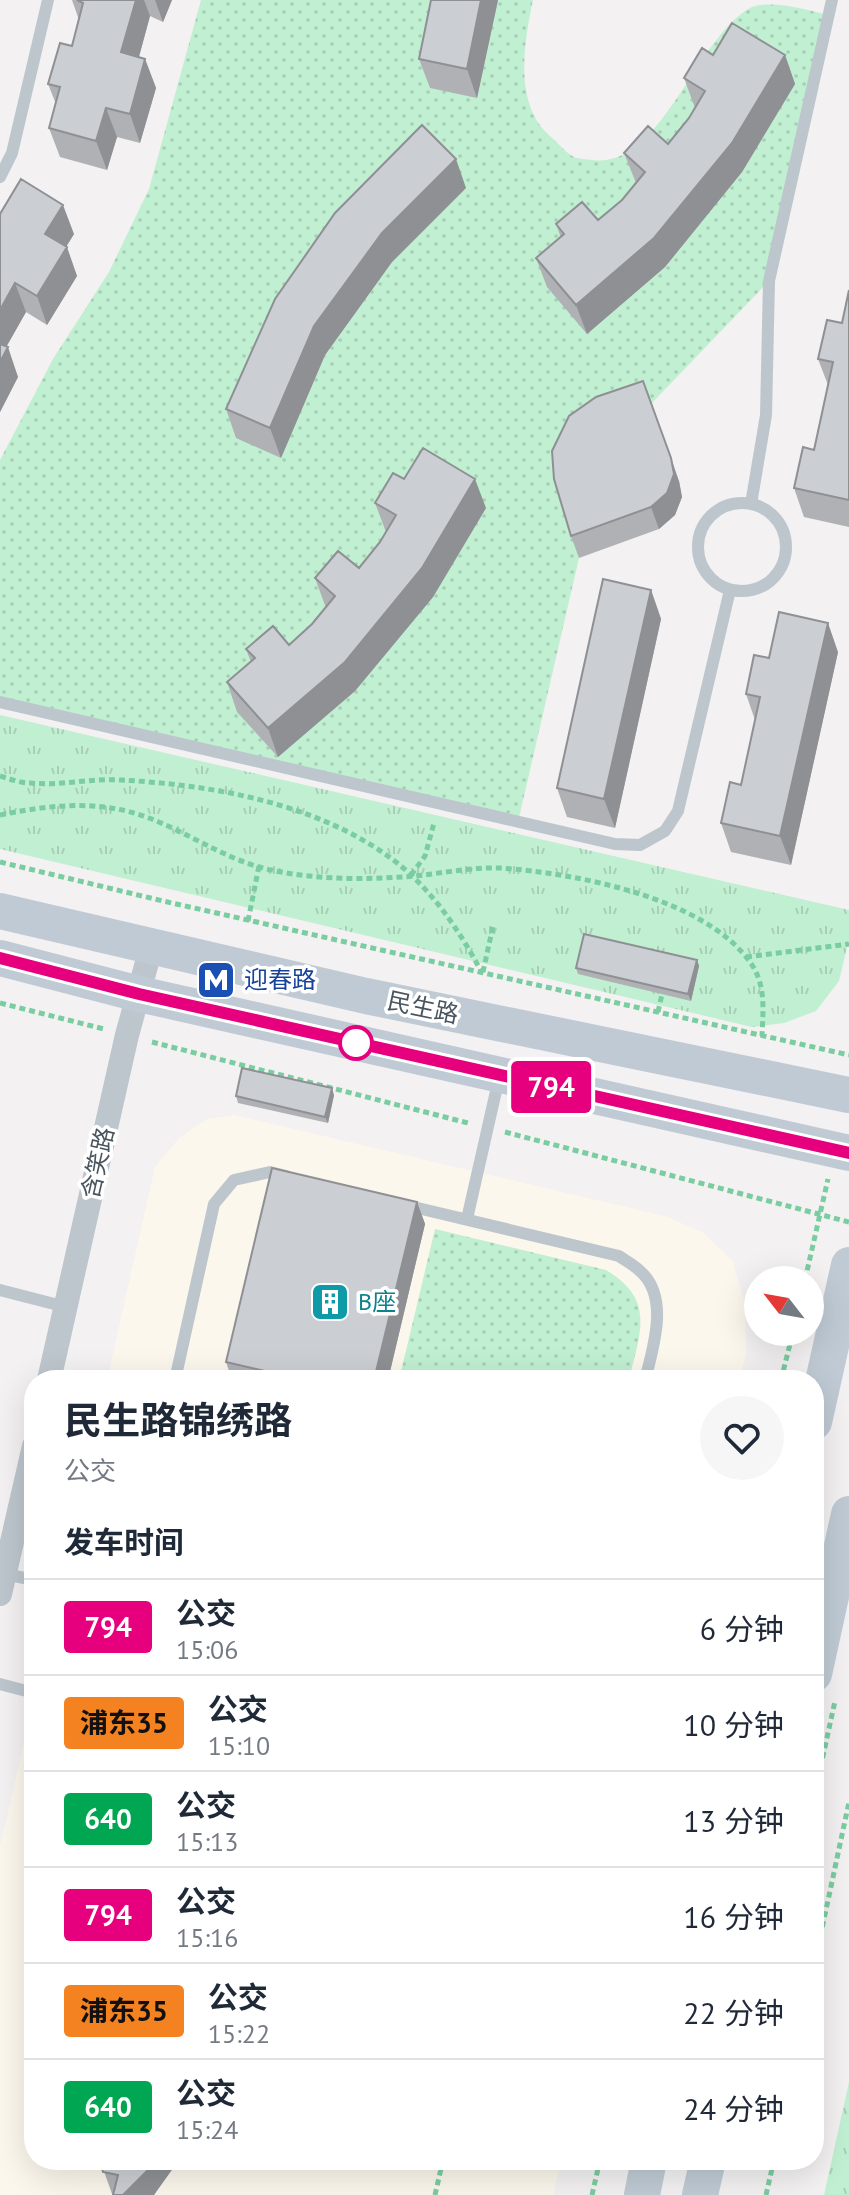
<!DOCTYPE html>
<html lang="zh">
<head>
<meta charset="utf-8">
<style>
	body { margin:0; font-family:"PT Sans","Noto Sans SC",sans-serif; background:#f6f6f7; color:#1f2937; height:100vh; display:flex; flex-direction:column; font-size:30px; white-space:nowrap }
	* { box-sizing:border-box; margin:0 }
	p { font-size:26px; color:#747a83 }
	.icon { flex:none; width:44px; height:44px; fill:none; stroke:currentColor; stroke-width:2; stroke-linecap:round; stroke-linejoin:round }
	.map { position:relative; flex:1; overflow:hidden }
	.drawer { position:absolute; left:24px; top:1370px; width:800px; height:800px; display:flex; flex-direction:column; background:#fff; border-radius:32px; box-shadow:0 8px 32px #0002 }
	.drawer>* { flex:none }
	.badge { padding:0 16px; border-radius:6px; font-size:28px; line-height:52px }
	.needle { width:52px; rotate:301deg }
	.buttons { position:absolute; left:744px; top:1266px; display:grid; gap:16px }
	.buttons a { display:grid; place-items:center; width:80px; height:80px; border-radius:50%; background:#fff; box-shadow:0 8px 32px #0002; font-size:40px }
	.map>.badge { position:absolute; translate:-50% -50%; box-shadow:0 0 0 4px #fff }
	h2 { padding:0 40px; font-size:30px; line-height:72px }
	.round { display:grid; place-items:center; flex:none; width:84px; height:84px; border-radius:42px; background:#f6f6f7 }
	.summary { display:flex; align-items:center; justify-content:space-between; height:136px; padding:0 40px }
	h1 { font-size:38px; font-weight:700; line-height:60px }
	ul { padding:0; list-style:none }
	li { display:flex; align-items:center; gap:24px; height:96px; padding:0 40px; border-top:2px solid #e0e1e3 }
	li div { flex:1 }
	li b { display:block; font-size:30px }
	li em { font-style:normal }
	li .badge { min-width:88px; font-weight:700; text-align:center }
	.map>svg:first-child { display:block }
</style>
</head>
<body>
<div class="map">
<svg width="849" height="2195" viewBox="0 0 849 2195">
	<defs>
		<pattern id="grass-dots" width="8" height="8" patternUnits="userSpaceOnUse" patternTransform="scale(2)"><rect width="8" height="8" fill="#c1efd1"/><path d="M2 2h.1M6 6h.1" fill="none" stroke="#a7cfb6" stroke-width="1.8" stroke-linecap="round"/></pattern>
		<pattern id="park-tufts" width="24" height="20" patternUnits="userSpaceOnUse" patternTransform="scale(2)"><rect width="24" height="20" fill="#c1efd1"/><path d="M3 7l-1-3M5 7V3M7 7l1-3M15 17l-1-3M17 17v-4M19 17l1-3" fill="none" stroke="#a7cfb6"/></pattern>
	</defs>
	<rect width="100%" height="100%" fill="#f3f1f1"/>
	<!-- commercial -->
	<path fill="#fcf7ec" d="M 234,1115 L 665,1216 L 702,1232 L 732,1260 L 745,1303 L 746,1353 L 740,1380 L 107,1380 L 155,1167 L 179,1138 L 207,1119 Z
		M 34,1701 L 34,2160 L 561,2160 L 553,2195 L 0,2195 L 0,1846 Z"/>
	<!-- grass -->
	<path fill="url(#grass-dots)" d="M 201,0 L 533,0 C 524,43 513,105 551,137 C 558,143 566,153 574,157 C 579,159 587,159 592,160 C 662,170 696,35 752,7 C 774,0 806,10 829,15 L 769,281 L 651,404 L 579,558 L 518,822 L 0,702 L 0,460 L 53,359 L 109,272 L 149,189 Z
		M 435,1229 L 606,1270 C 656,1300 640,1332 629,1380 L 399,1380 Z"/>
	<!-- park -->
	<path fill="url(#park-tufts)" d="M 0,715 L 849,910 L 849,939 L 839,981 L 816,1011 L 784,1023 L 752,1027 L 0,849 Z
		M 849,2082 L 849,2195 L 824,2195 Z"/>
	<g fill="none" stroke-linecap="round" stroke-linejoin="round">
		<!-- path -->
		<path stroke="#7acda0" stroke-width="5" stroke-dasharray="6 4" stroke-linecap="butt" d="M 0,776 C 10,779 20,783 30,783 C 60,786 91,778 121,780 C 213,785 316,803 392,859 C 431,888 460,931 482,973
			M 0,815 C 49,805 100,799 149,818 C 189,833 228,861 271,870 C 317,880 368,880 415,876 C 443,873 472,867 500,868 C 575,873 708,898 752,965 C 766,986 763,1012 762,1036
			M 0,862 L 163,901 L 849,1055
			M 411,875 L 425,856 L 434,823
			M 248,921 L 259,866
			M 746,957 L 849,944
			M 483,972 L 493,926
			M 0,1003 L 104,1029
			M 658,1012 L 662,994
			M 152,1042 L 468,1123
			M 505,1132 L 849,1222
			M 805,1280 L 828,1179
			M 781,1380 L 793,1332
			M 814,1797 L 835,1701
			M 814,1966 L 849,1802
			M 435,2195 L 443,2160
			M 592,2195 L 600,2160
			M 766,2195 L 774,2160"/>
		<!-- lane -->
		<path stroke="#bdc6cd" stroke-width="12" d="M 0,177 L 12,153 L 48,0
			M698 547a44 44 0 1 1 88 0a44 44 0 1 1-88 0Z
			M 751,504 L 766,415 L 769,281 L 832,0
			M 0,702 L 615,844 L 640,845 L 665,831 L 678,811 L 730,590
			M 405,1205 L 619,1256 C 626,1261 634,1265 640,1271 C 670,1297 653,1348 645,1380
			M 467,1219 L 499,1078
			M 0,1290 L 66,1307
			M 175,1380 L 214,1204 L 234,1180 L 270,1172 L 286,1176
			M 5,1574 L 34,1580
			M 0,1684 L 34,1693"/>
		<!-- street -->
		<path stroke="#bdc6cd" stroke-width="24" d="M 49,1380 L 127,1035 L 151,948
			M 0,1594 L 34,1446"/>
		<!-- secondary -->
		<path stroke="#bfcad4" stroke-width="36" d="M 0,911 L 366,996 L 849,1095
			M 0,958 L 139,994 L 849,1153
			M 814,1422 L 849,1265
			M 814,1674 L 849,1514
			M 642,2195 L 649,2160
			M 700,2195 L 708,2160"/>
	</g>
	<!-- wall -->
	<path fill="#afb1b5" d="M 72,0 L 172,0 L 163,22 L 150,16 L 139,57 L 145,59 L 156,88 L 140,143 L 117,137 L 107,170 L 60,157 L 49,128 L 56,104 L 48,84 L 72,46 L 79,20 Z
		M 431,0 L 498,0 L 477,98 L 430,88 L 419,59 Z
		M 713,55 L 785,55 L 795,84 L 742,172 L 665,267 L 587,334 L 547,287 L 536,258 L 561,238 L 556,224 L 598,220 L 622,200 L 636,183 L 624,153 L 668,144 L 689,118 L 695,108 L 684,78 Z
		M 466,188 L 392,262 L 325,355 L 281,458 L 236,438 L 226,409 Z
		M 0,214 L 74,234 L 66,247 L 77,276 L 47,325 L 26,312 L 6,347 L 18,377 L 0,412 Z
		M 849,290 L 849,527 L 804,517 L 794,488 L 814,450 L 828,385 L 818,359 L 842,323 Z
		M 404,479 L 486,508 L 433,597 L 355,691 L 278,757 L 237,712 L 227,682 L 251,662 L 246,649 L 289,645 L 312,624 L 326,608 L 315,578 L 359,568 L 380,542 L 386,532 L 375,503 Z
		M 679,481 L 682,497 L 675,515 L 659,529 L 579,558 L 571,536 Z
		M 651,590 L 661,619 L 615,828 L 567,817 L 557,788 Z
		M 838,652 L 791,865 L 731,852 L 721,823 L 741,785 L 755,720 L 746,694 L 769,658 Z
		M 697,960 L 699,966 L 691,1001 L 578,974 L 576,968 Z
		M 334,1095 L 328,1123 L 238,1103 L 236,1096 Z
		M 417,1202 L 425,1224 L 388,1380 L 232,1380 L 226,1362 Z
		M 100,2160 L 156,2192 L 154,2195 L 112,2194 Z"/>
	<!-- shaded-wall -->
	<path fill="#8e9094" d="M 136,0 L 144,0 L 150,16 L 132,82 L 121,52 Z
		M 155,0 L 172,0 L 163,22 Z
		M 481,0 L 498,0 L 477,98 L 467,69 Z
		M 785,55 L 795,84 L 742,172 L 665,267 L 587,334 L 576,305 Z
		M 145,59 L 156,88 L 140,143 L 130,114 Z
		M 106,108 L 117,137 L 107,170 L 96,141 Z
		M 456,159 L 466,188 L 392,262 L 325,355 L 281,458 L 270,428 L 314,326 L 382,233 Z
		M 63,205 L 74,234 L 56,263 L 45,234 Z
		M 67,247 L 77,276 L 47,325 L 37,296 Z
		M 15,283 L 26,312 L 0,358 L 0,310 Z
		M 8,347 L 18,377 L 0,412 L 0,362 Z
		M 671,458 L 679,481 L 682,497 L 675,515 L 659,529 L 651,507 Z
		M 475,479 L 486,508 L 433,597 L 355,691 L 278,757 L 268,728 Z
		M 651,590 L 661,619 L 615,828 L 604,799 Z
		M 828,623 L 838,652 L 791,865 L 780,836 Z
		M 697,960 L 699,966 L 691,1001 L 688,994 Z
		M 332,1088 L 334,1095 L 328,1123 L 325,1117 Z
		M 417,1202 L 425,1224 L 388,1380 L 374,1380 Z
		M 155,2160 L 179,2160 L 154,2195 L 123,2195 Z"/>
	<!-- building -->
	<path fill="#cbced3" stroke="#8e9094" stroke-width="2" d="M 77,0 L 136,0 L 121,52 L 145,59 L 130,114 L 106,108 L 96,141 L 49,128 L 60,87 L 48,84 L 60,43 L 72,46 L 83,3 Z
		M 431,0 L 481,0 L 467,69 L 419,59 Z
		M 732,23 L 785,55 L 732,143 L 654,238 L 576,305 L 536,258 L 564,234 L 556,224 L 582,202 L 598,220 L 622,200 L 645,172 L 624,153 L 648,126 L 668,144 L 689,118 L 705,91 L 684,78 L 702,48 L 713,55 Z
		M 422,125 L 456,159 L 382,233 L 314,326 L 270,428 L 226,409 L 275,299 L 335,213 Z
		M 21,179 L 63,205 L 45,234 L 67,247 L 37,296 L 15,283 L 0,310 L 0,214 Z
		M 849,290 L 849,500 L 794,488 L 803,447 L 814,450 L 833,362 L 818,359 L 827,320 L 842,323 Z
		M 0,344 L 8,347 L 0,362 Z
		M 643,381 L 671,458 L 674,474 L 667,493 L 651,507 L 571,536 L 554,479 L 552,451 L 569,416 L 596,397 Z
		M 423,448 L 475,479 L 422,568 L 345,662 L 268,728 L 227,682 L 255,658 L 246,649 L 273,626 L 289,645 L 312,624 L 335,596 L 315,578 L 338,551 L 359,568 L 380,542 L 396,515 L 375,503 L 393,473 L 404,479 Z
		M 603,579 L 651,590 L 604,799 L 557,788 Z
		M 779,612 L 828,623 L 780,836 L 721,823 L 730,782 L 741,785 L 760,697 L 746,694 L 754,655 L 769,658 Z
		M 584,934 L 697,960 L 688,994 L 576,968 Z
		M 242,1068 L 332,1088 L 325,1117 L 236,1096 Z
		M 272,1168 L 417,1202 L 374,1380 L 303,1380 L 226,1362 Z
		M 100,2160 L 155,2160 L 148,2170 L 123,2195 L 113,2195 L 118,2175 L 103,2172 Z"/>
	<g fill="none" stroke-linecap="round" stroke-linejoin="round">
		<defs>
			<path id="line" d="M 0,958 L 139,994 L 849,1153"/>
		</defs>
		<!-- line casing -->
		<use href="#line" stroke="#fff" stroke-width="18"/>
		<!-- line -->
		<use href="#line" stroke="#e6007e" stroke-width="12"/>
	</g>
	<!-- icons -->
	<defs>
		<symbol id="metro-square" viewBox="-11 -11 22 22"><rect x="-9" y="-9" width="18" height="18" rx="4" fill="#1a4fb4" stroke="#fff"/><path d="M-5.5 5V-5H-3L0 0L3-5H5.5V5H3V-.5L0 4L-3-.5V5Z" fill="#fff"/></symbol>
		<symbol id="building-square" viewBox="-11 -11 22 22"><rect x="-9" y="-9" width="18" height="18" rx="4" fill="#0f9aa8" stroke="#fff"/><path d="M-4-6H4V6H1V3H-1V6H-4ZM-2.5-4.3h1.7v1.8h-1.7ZM.8-4.3h1.7v1.8H.8ZM-2.5-1h1.7V.8h-1.7ZM.8-1h1.7V.8H.8Z" fill="#fff"/></symbol>
	</defs>
	<g fill-rule="evenodd">
		<use href="#metro-square" x="194" y="958" width="44" height="44"/>
		<use href="#building-square" x="308" y="1280" width="44" height="44"/>
	</g>
	<!-- markers -->
	<circle fill="#fff" stroke="#e6007e" stroke-width="4" cx="356" cy="1043" r="16"/>
	<g text-anchor="middle" stroke-width="7" stroke-linejoin="round" paint-order="stroke">
		<!-- transit labels -->
		<g font-size="24" fill="#164399" stroke="#fff" text-anchor="start">
			<text x="244" y="988">迎春路</text>
		</g>
		<!-- street labels -->
		<g font-size="24" fill="#49555e" stroke="#fff">
			<text transform="translate(423 1008) rotate(12)" y="8">民生路</text>
			<text transform="translate(98 1163) rotate(-77)" y="8">含笑路</text>
		</g>
		<!-- culture labels -->
		<g font-size="24" fill="#0d838f" stroke="#fff" text-anchor="start">
			<text x="358" y="1310">B座</text>
		</g>
	</g>
</svg>
<div class="buttons">
<a><svg class="needle" viewBox="-14 -14 28 28"><path d="M0-13l5 13h-10z" fill="#e53935"/><path d="M0 13l5-13h-10z" fill="#747a83"/></svg></a>
</div>
<b class="badge" style="left:551px;top:1087px;background:#e6007e;color:#fff">794</b>
<section class="drawer">
<div class="summary"><div><h1>民生路锦绣路</h1><p>公交</p></div><a class="round"><svg class="icon" aria-label="heart" viewBox="0 0 24 24"><path d="M12 20l-8-8c-3-5 5-10 8-4 3-6 11-1 8 4z"/></svg></a></div>
<h2>发车时间</h2>
<ul>
<li><span class="badge" style="background:#e6007e;color:#fff">794</span><div><b>公交</b><p>15:06</p></div><em>6 分钟</em></li>
<li><span class="badge" style="background:#f58220;color:#111">浦东35</span><div><b>公交</b><p>15:10</p></div><em>10 分钟</em></li>
<li><span class="badge" style="background:#00a651;color:#fff">640</span><div><b>公交</b><p>15:13</p></div><em>13 分钟</em></li>
<li><span class="badge" style="background:#e6007e;color:#fff">794</span><div><b>公交</b><p>15:16</p></div><em>16 分钟</em></li>
<li><span class="badge" style="background:#f58220;color:#111">浦东35</span><div><b>公交</b><p>15:22</p></div><em>22 分钟</em></li>
<li><span class="badge" style="background:#00a651;color:#fff">640</span><div><b>公交</b><p>15:24</p></div><em>24 分钟</em></li>
</ul>
</section>
</div>
</body>
</html>
